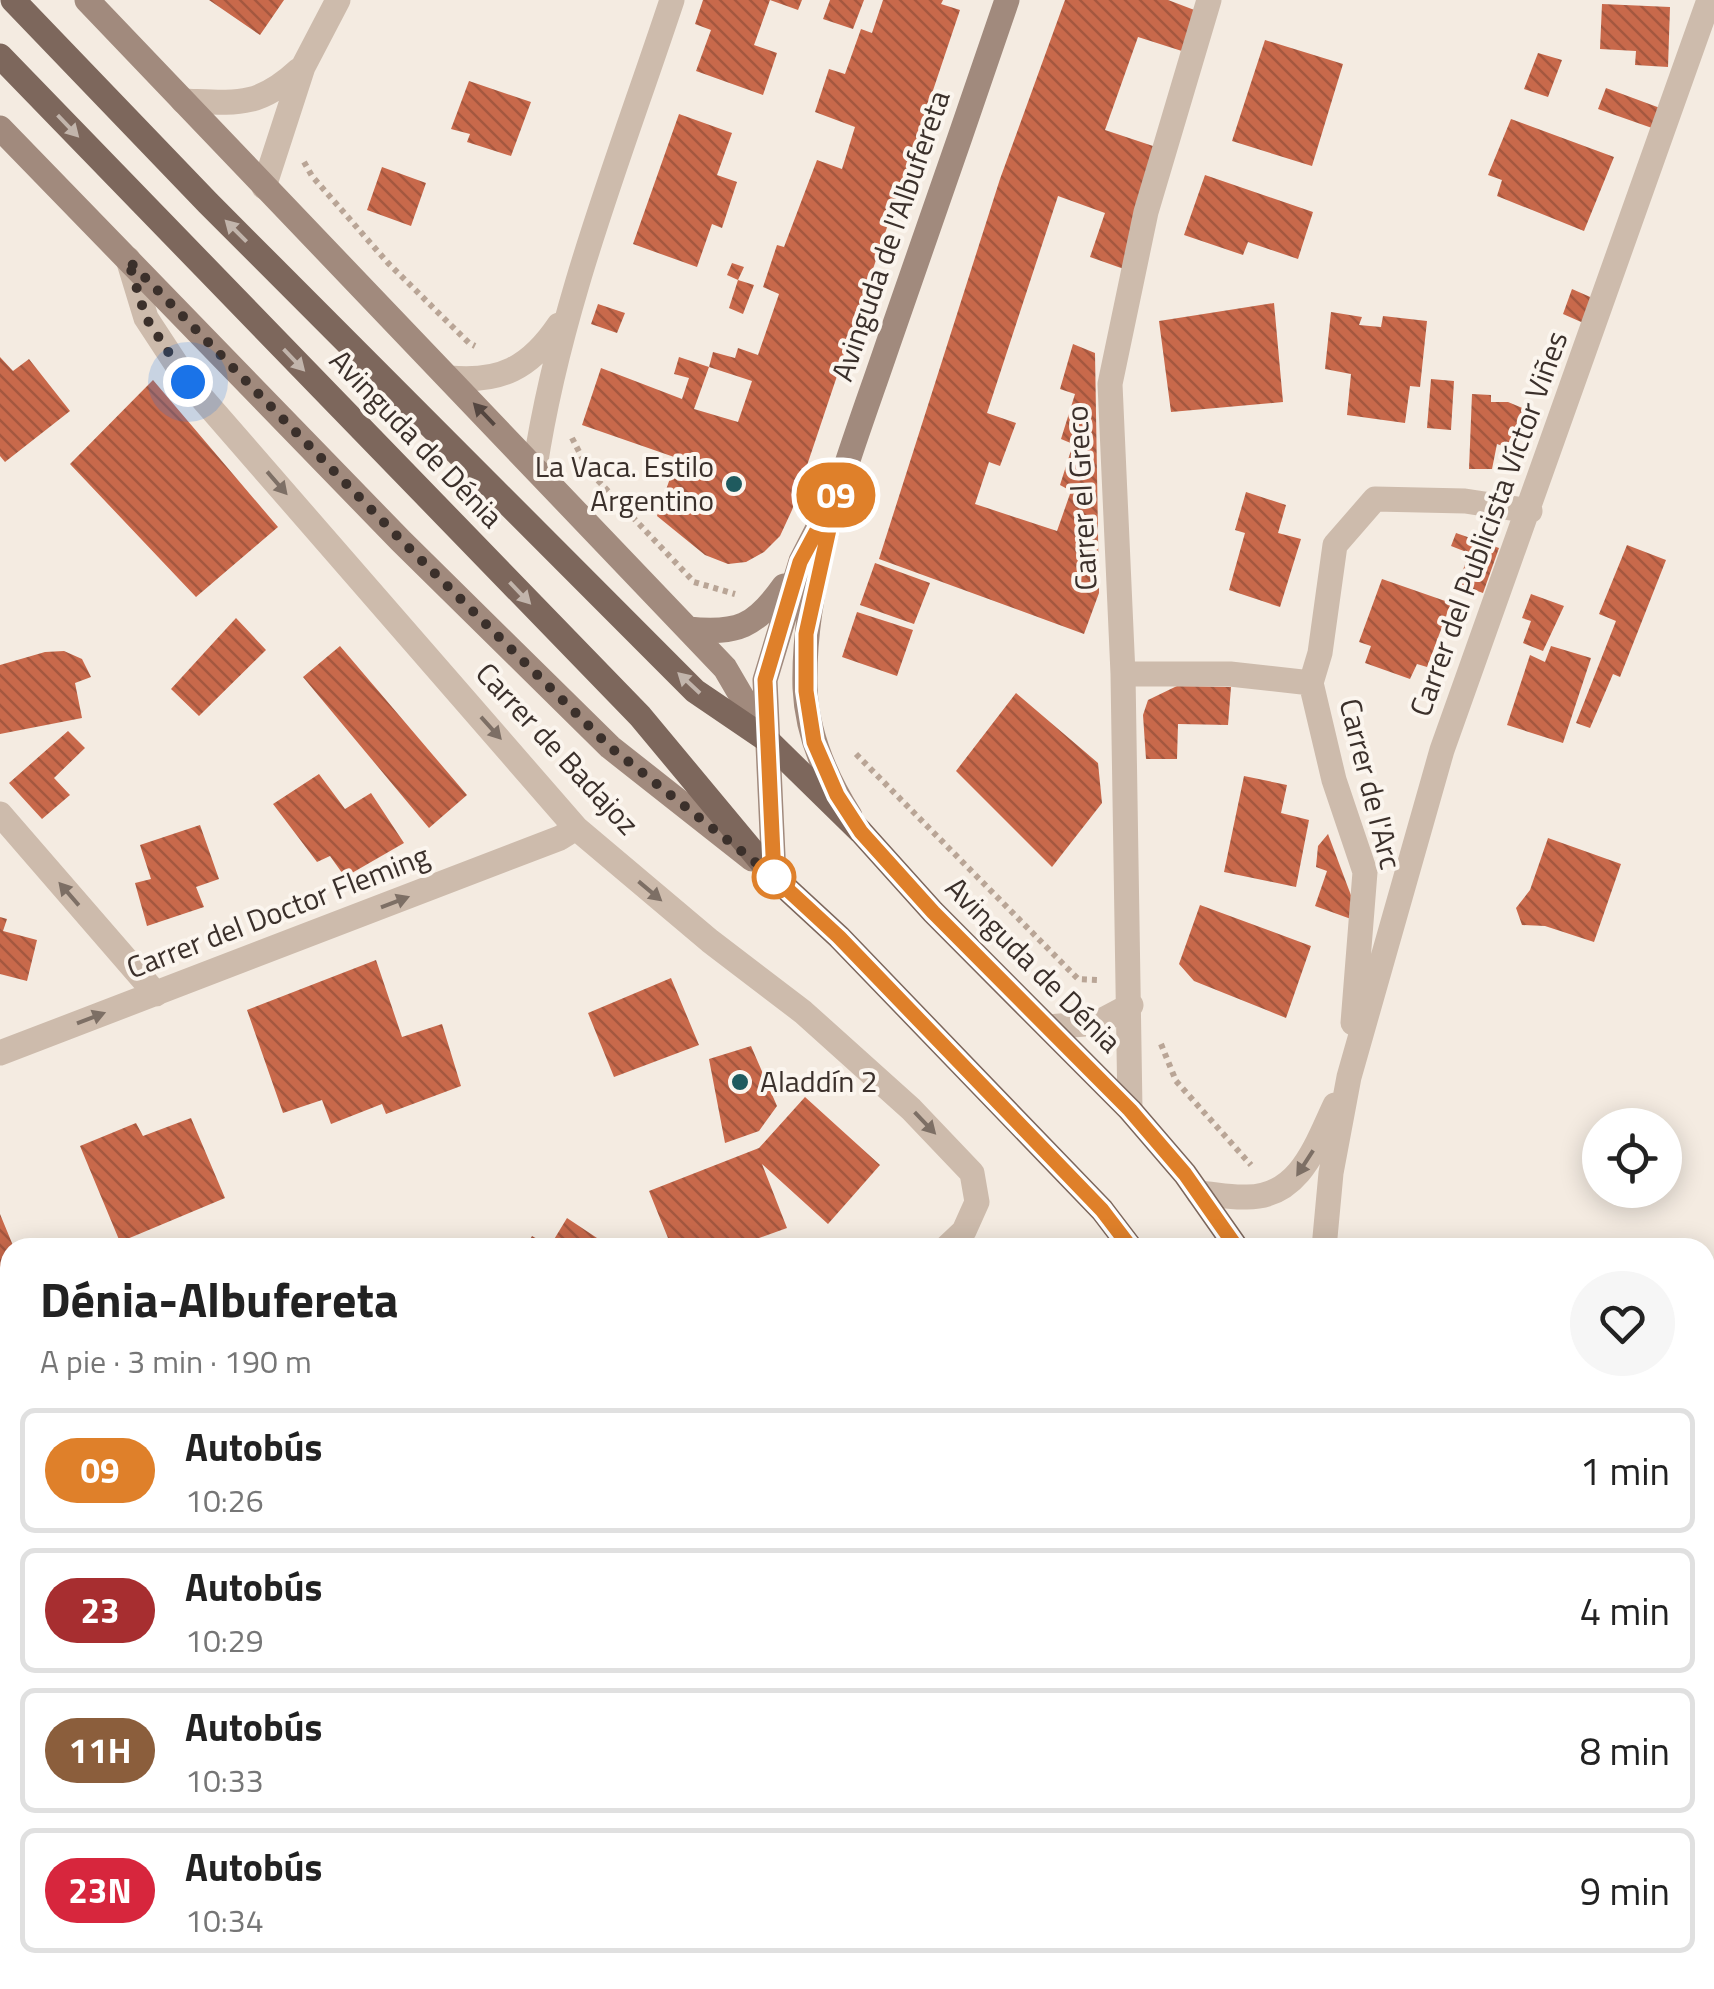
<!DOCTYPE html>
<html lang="es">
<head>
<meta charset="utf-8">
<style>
	body { margin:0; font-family:"Titillium Web",sans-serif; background:#f6f6f6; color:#222; height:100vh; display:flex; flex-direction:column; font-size:38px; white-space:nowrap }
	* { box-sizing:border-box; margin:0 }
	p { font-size:32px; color:#767676 }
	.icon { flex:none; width:55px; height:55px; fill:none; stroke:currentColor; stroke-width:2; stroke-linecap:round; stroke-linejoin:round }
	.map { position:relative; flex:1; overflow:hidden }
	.side { position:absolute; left:0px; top:1238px; width:1715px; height:752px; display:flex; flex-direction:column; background:#fff; border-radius:30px 30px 0 0; box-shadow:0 5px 25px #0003 }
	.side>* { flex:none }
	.badge { padding:0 20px; border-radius:32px; font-size:35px; line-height:65px }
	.tools { position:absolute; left:1582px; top:1108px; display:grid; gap:20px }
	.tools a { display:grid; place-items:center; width:100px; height:100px; border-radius:50%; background:#fff; box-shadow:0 5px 25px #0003; font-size:50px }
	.you { position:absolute; width:50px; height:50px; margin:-25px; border:8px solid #fff; border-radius:50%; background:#1a73e8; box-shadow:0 0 0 15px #1a73e833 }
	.map>.badge { position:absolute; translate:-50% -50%; box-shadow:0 0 0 5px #fff }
	.round { display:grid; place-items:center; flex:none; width:105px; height:105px; border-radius:52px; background:#f6f6f6 }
	.overview { display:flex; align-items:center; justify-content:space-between; height:170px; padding:0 40px }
	h1 { font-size:48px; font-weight:700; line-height:75px }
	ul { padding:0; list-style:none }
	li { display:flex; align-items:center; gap:30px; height:125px; margin:0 20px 15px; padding:0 20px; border:5px solid #e0e0e0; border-radius:15px }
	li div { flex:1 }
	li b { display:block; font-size:38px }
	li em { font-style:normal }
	li .badge { min-width:110px; font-weight:700; text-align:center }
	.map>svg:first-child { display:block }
</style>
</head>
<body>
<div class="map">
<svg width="1714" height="1989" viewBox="0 0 1714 1989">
	<defs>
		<pattern id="green-dots" width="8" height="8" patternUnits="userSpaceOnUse" patternTransform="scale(2.5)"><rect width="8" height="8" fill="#b8c4a0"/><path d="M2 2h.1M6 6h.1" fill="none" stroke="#97a083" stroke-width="1.8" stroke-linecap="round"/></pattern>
		<pattern id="building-back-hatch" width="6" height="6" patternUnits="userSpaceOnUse" patternTransform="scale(2.5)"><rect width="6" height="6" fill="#c8694b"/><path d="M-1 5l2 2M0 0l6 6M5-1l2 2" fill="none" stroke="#a4573f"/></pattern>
	</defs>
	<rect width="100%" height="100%" fill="#f4ebe1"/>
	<!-- green -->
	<path fill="url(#green-dots)" d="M 1222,1980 L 1400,1980 L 1403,1989 L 1225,1989 Z"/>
	<!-- building -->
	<path fill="url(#building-back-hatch)" d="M 209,0 L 284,0 L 260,35 Z
		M 703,0 L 770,0 L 754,45 L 777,53 L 763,95 L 696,71 L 711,30 L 695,24 Z
		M 770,0 L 802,0 L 798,10 Z
		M 830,0 L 864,0 L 853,29 L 823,19 Z
		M 883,0 L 943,0 L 941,4 L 960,10 L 792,510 L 780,536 L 764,552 L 746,562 L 728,564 L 705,555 L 657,516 L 677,458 L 582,425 L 601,368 L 682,399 L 689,378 L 674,374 L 679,357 L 709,367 L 694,409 L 738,422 L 752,381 L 709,367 L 713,352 L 735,358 L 738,348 L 758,355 L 779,294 L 763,287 L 777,245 L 784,247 L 817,160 L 842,169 L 855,127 L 815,112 L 829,69 L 845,74 L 861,29 L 872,33 Z
		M 1065,0 L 1168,0 L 1197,11 L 1185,52 L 1138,37 L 1105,130 L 1156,147 L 1124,269 L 1090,257 L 1105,213 L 1058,196 L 987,413 L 1016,423 L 1000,466 L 989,462 L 975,504 L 1057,531 L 1071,491 L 1060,485 L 1073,444 L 1061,439 L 1075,394 L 1060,389 L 1073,344 L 1095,353 L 1099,593 L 1084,634 L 879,559 L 1000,179 Z
		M 1602,4 L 1670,7 L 1668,67 L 1635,65 L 1636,51 L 1600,49 Z
		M 1265,40 L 1343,64 L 1312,166 L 1232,141 Z
		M 1538,53 L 1562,60 L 1548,97 L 1524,89 Z
		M 469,81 L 531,102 L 511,156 L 467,142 L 470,134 L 451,129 Z
		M 1606,88 L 1660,108 L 1652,128 L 1598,109 Z
		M 679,114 L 732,133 L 717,175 L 737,182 L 722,228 L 712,224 L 697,267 L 633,244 Z
		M 1511,119 L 1614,157 L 1584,231 L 1497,196 L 1502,180 L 1488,175 Z
		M 382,167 L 426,183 L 411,226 L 367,210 Z
		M 1205,175 L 1313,212 L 1298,259 L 1248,242 L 1243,255 L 1184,235 Z
		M 732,263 L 744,267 L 738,280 L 727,275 Z
		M 738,280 L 754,285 L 743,314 L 729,308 Z
		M 1572,289 L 1597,300 L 1588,325 L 1563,314 Z
		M 1274,303 L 1283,402 L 1171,412 L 1159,321 Z
		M 598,304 L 625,313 L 617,333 L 591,324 Z
		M 1331,312 L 1362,317 L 1359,325 L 1381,327 L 1383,316 L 1427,321 L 1420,387 L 1410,386 L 1405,423 L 1347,415 L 1351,374 L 1325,369 Z
		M 0,357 L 13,371 L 29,359 L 70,411 L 5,462 L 0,456 Z
		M 1431,379 L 1454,381 L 1451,430 L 1427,428 Z
		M 153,380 L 278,527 L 196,597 L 70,464 Z
		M 1472,394 L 1491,395 L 1491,402 L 1508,402 L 1527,410 L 1511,449 L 1497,444 L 1492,469 L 1469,469 Z
		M 1246,492 L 1286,505 L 1278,533 L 1301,539 L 1280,607 L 1229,590 L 1245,533 L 1235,530 Z
		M 1456,533 L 1499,548 L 1483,593 L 1458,584 L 1469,553 L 1451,546 Z
		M 1627,545 L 1666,560 L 1620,677 L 1613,674 L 1590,728 L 1576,723 L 1616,621 L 1599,614 Z
		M 875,563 L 930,583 L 914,624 L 860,605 Z
		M 1382,579 L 1451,603 L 1427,667 L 1417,664 L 1410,679 L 1365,663 L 1371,646 L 1359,642 Z
		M 1531,594 L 1564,606 L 1543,651 L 1523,643 L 1531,621 L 1522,618 Z
		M 857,612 L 913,630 L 897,676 L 842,657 Z
		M 236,618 L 266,650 L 199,716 L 171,689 Z
		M 340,646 L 467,795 L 429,828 L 303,677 Z
		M 1551,646 L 1591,658 L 1563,743 L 1507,725 L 1530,655 L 1545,662 Z
		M 64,651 L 82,659 L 91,677 L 75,683 L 82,718 L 0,734 L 0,665 L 45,652 Z
		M 1177,686 L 1231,687 L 1228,725 L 1178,724 L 1177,759 L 1146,759 L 1143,715 L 1148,700 Z
		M 1016,693 L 1098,763 L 1102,803 L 1052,867 L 956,771 Z
		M 68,731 L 85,748 L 54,778 L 70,795 L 42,819 L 9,783 Z
		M 319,774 L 345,809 L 371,793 L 404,843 L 345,877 L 330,856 L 317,862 L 273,804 Z
		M 1244,776 L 1287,785 L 1281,813 L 1309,820 L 1296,887 L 1224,872 Z
		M 200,825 L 219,879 L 196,887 L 204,907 L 147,926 L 135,883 L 151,879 L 140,845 Z
		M 1328,834 L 1355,906 L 1351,919 L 1315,906 L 1327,871 L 1316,867 L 1318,846 Z
		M 1548,838 L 1621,864 L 1594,942 L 1545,926 L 1522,925 L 1516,908 L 1530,890 Z
		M 1200,905 L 1311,946 L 1286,1018 L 1194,981 L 1179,964 Z
		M 0,917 L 7,919 L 3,931 L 37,940 L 27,981 L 0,974 Z
		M 376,960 L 402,1037 L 442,1024 L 461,1086 L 386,1114 L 382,1104 L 331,1124 L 322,1100 L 283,1113 L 247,1010 Z
		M 671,978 L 699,1045 L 614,1077 L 588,1013 Z
		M 751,1046 L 777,1106 L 759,1131 L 725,1143 L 709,1059 Z
		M 805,1097 L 880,1165 L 828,1224 L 762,1164 L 787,1228 L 731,1248 L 672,1248 L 649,1191 L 759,1148 Z
		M 191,1118 L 225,1198 L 120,1242 L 80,1146 L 136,1123 L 143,1136 Z
		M 0,1214 L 14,1248 L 10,1248 L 10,1332 L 0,1336 Z
		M 567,1218 L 612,1248 L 525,1248 L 532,1236 L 550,1246 Z
		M 0,1442 L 4,1451 L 10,1449 L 10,1485 L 2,1488 L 10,1511 L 10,1525 L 0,1530 Z
		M 0,1941 L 10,1967 L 10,1980 L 15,1980 L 18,1989 L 0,1989 Z
		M 353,1980 L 366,1980 L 375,1989 L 345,1989 Z
		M 892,1980 L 1205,1980 L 1208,1989 L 896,1989 Z"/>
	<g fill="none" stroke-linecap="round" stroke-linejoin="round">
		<!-- path -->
		<path stroke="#b9a596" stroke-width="6" stroke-dasharray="5 5" stroke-linecap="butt" d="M 304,162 L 312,176 L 388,263 L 469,343 L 475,346
			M 572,438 L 589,471 L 694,582 L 735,594
			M 856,754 L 1078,979 L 1099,980
			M 1161,1044 L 1176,1081 L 1251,1165"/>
		<!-- street -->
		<path stroke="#cdbbac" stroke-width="25" d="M 183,101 C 236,103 258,108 299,70
			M 264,187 L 303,67 L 338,0
			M 128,259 L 146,318 L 188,382 L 576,828 L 710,941 L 803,1012 L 911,1109 L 972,1173 L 977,1202 L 964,1231 L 946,1248
			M 449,378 C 500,383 530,368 559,325
			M 535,467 C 559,307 621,154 672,0
			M 1123,674 L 1230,674 L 1311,683
			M 0,814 L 156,994
			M 1353,1023 L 1365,872 L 1334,780 L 1311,683 L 1320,653 L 1335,545 L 1375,499 L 1465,501 L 1530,511
			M 1048,1027 L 1097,1023 L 1131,1005
			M 0,1053 L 560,838 L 576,828
			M 1130,1110 L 1123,674 L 1110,384 L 1146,212 L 1209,0
			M 1198,1193 C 1214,1194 1231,1198 1247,1197 C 1300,1197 1316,1145 1335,1105
			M 1324,1248 L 1331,1173 L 1349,1077 L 1442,750 L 1709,0
			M 1707,1547 L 1714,1565
			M 0,1592 L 10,1588
			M 1705,1715 L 1714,1694
			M 1676,1980 L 1679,1989
			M 789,1989 L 798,1980"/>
		<!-- secondary -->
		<path stroke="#a18a7d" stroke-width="25" d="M 87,0 L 725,668 L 767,740
			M 0,128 L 401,541 L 610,747 L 752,859
			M 688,629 C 738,634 755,627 784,586
			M 850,816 C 826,778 807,733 805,688 C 802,573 851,453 888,344 C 928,229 968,115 1007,0
			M 774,877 L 765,680 L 801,561 L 821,522"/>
		<!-- primary -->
		<path stroke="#7d675c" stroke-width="25" d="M 13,0 L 208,203 L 695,691 L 767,740 L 861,832 L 933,912 L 1130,1110 L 1185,1174 L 1237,1248
			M 0,56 L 640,716 L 774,877 L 839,937 L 1102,1210 L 1131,1248
			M 1460,1980 L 1463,1989
			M 1503,1980 L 1507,1989
			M 1561,1980 L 1564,1989
			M 1599,1980 L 1603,1989"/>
	</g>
	<!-- one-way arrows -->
	<defs><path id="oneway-solid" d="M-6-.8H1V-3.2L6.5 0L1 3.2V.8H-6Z" transform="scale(2.5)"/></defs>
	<g fill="#c2b5ac">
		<use href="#oneway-solid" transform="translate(68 126) rotate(46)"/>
		<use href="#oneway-solid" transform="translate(236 231) rotate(-135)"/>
		<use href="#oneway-solid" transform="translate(294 360) rotate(46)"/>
		<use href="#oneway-solid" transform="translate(520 593) rotate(46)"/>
		<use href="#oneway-solid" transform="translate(689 683) rotate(-137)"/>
	</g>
	<use fill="#544640" href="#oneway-solid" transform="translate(484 414) rotate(-134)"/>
	<g fill="#7d6f65">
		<use href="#oneway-solid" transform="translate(277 483) rotate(49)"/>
		<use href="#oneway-solid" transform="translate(491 728) rotate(48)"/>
		<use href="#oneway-solid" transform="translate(650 891) rotate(40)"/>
		<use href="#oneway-solid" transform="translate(69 894) rotate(-131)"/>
		<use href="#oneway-solid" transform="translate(395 902) rotate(-21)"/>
		<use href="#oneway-solid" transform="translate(91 1018) rotate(-21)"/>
		<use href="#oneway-solid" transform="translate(925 1123) rotate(46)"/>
		<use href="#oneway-solid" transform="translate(1305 1163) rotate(123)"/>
	</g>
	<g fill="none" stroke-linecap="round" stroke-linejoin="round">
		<defs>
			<path id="line" d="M 1131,1248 L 1102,1210 L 839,937 L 774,877 L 765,680 L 800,562 L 837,493 L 806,634 L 806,691 L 814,742 L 837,795 L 861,832 L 933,912 L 1130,1110 L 1185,1174 L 1237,1248"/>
		</defs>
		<!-- line casing -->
		<use href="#line" stroke="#fff" stroke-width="22"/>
		<!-- line -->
		<use href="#line" stroke="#df802a" stroke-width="15"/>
		<!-- walk -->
		<path stroke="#3b302b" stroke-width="10" stroke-dasharray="0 18" d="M 188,382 L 146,318 L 128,260 L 402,541 L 610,747 L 774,877"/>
	</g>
	<!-- markers -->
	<g fill="#1f5a5e" stroke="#fbf5ee" stroke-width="4">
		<circle cx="734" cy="484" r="10"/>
		<circle cx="740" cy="1082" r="10"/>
	</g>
	<circle fill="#fff" stroke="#df802a" stroke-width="5" cx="774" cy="877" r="20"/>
	<g text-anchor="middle" stroke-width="8" stroke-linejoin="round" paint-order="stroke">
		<!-- street labels -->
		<g font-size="30" fill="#3b302b" stroke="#fbf5ee">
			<text transform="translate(891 236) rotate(-71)" y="10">Avinguda de l'Albufereta</text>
			<text transform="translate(416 439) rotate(46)" y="10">Avinguda de Dénia</text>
			<text transform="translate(1082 498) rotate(-93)" y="10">Carrer el Greco</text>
			<text transform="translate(1489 524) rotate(-70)" y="10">Carrer del Publicista Víctor Viñes</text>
			<text transform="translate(557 749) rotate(47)" y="10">Carrer de Badajoz</text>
			<text transform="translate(1370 784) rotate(76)" y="10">Carrer de l'Arc</text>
			<text transform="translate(278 912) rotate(-21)" y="10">Carrer del Doctor Fleming</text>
			<text transform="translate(1033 965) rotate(45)" y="10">Avinguda de Dénia</text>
		</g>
		<!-- poi labels -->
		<g font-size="30" fill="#3b302b" stroke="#fbf5ee" text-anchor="end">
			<text x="714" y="477">La Vaca. Estilo<tspan x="714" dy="34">Argentino</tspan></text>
			<text x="760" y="1092" text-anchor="start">Aladdín 2</text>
		</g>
	</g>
</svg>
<div class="tools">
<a><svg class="icon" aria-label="locate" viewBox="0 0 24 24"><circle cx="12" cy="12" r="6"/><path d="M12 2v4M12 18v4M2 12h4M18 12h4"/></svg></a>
</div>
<div class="you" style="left:188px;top:382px"></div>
<b class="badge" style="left:836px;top:495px;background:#df802a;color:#fff">09</b>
<section class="side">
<div class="overview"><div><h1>Dénia-Albufereta</h1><p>A pie · 3 min · 190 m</p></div><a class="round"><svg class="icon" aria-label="heart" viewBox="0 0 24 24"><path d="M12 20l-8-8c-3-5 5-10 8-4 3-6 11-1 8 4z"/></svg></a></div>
<ul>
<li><span class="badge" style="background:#df802a;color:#fff">09</span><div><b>Autobús</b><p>10:26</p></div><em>1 min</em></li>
<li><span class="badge" style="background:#a72e30;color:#fff">23</span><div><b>Autobús</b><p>10:29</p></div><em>4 min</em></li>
<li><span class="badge" style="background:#8b5e3c;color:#fff">11H</span><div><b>Autobús</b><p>10:33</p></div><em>8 min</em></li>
<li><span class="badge" style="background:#d7263d;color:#fff">23N</span><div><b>Autobús</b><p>10:34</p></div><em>9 min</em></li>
</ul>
</section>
</div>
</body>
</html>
